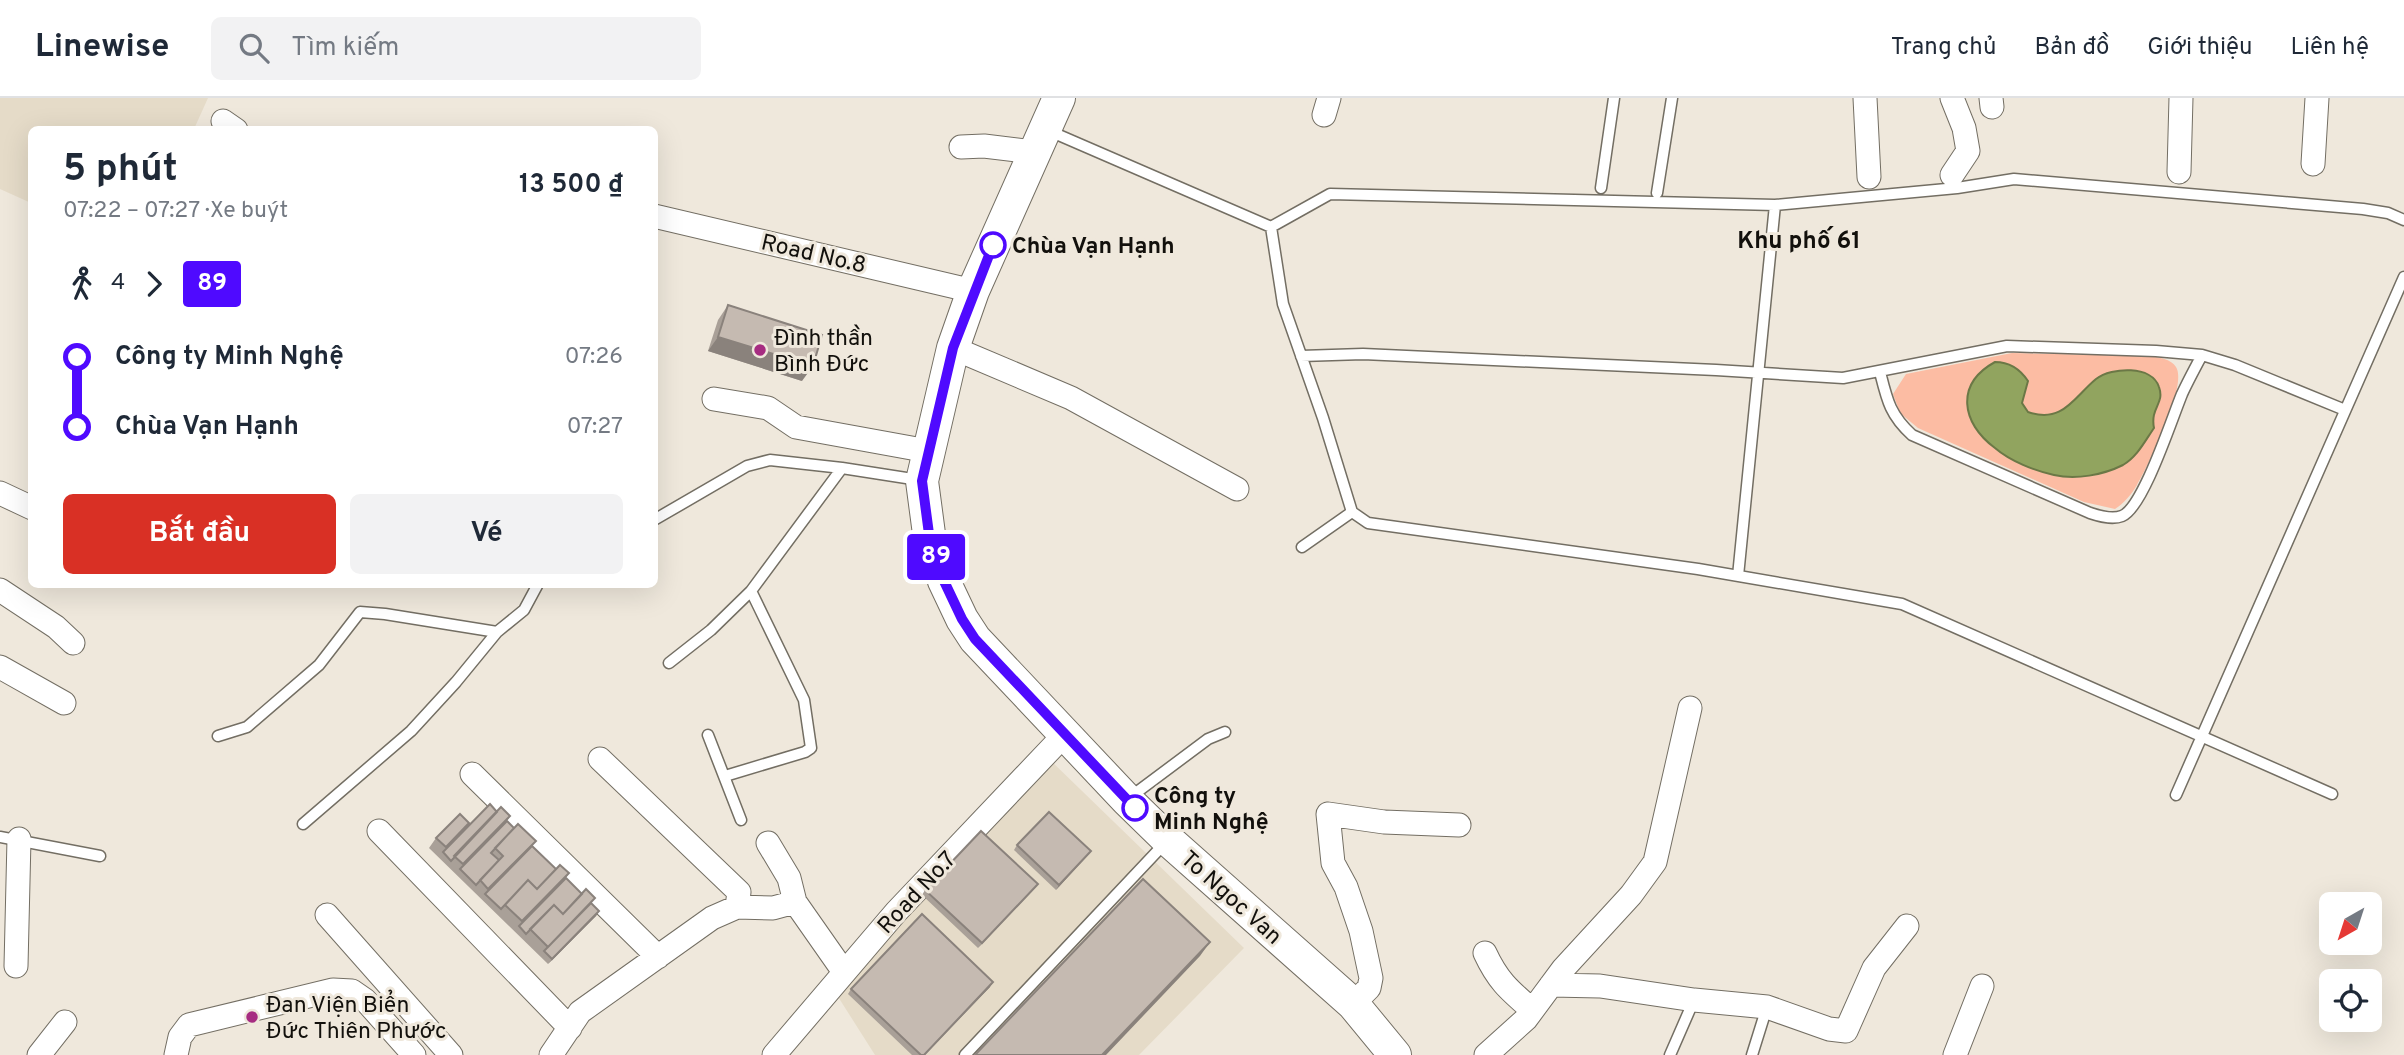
<!DOCTYPE html>
<html lang="vi">
<head>
<meta charset="utf-8">
<style>
	body { margin:0; font-family:Overpass,sans-serif; background:#f2f2f3; color:#1f2937; height:100vh; display:flex; flex-direction:column; font-size:26px; white-space:nowrap }
	* { box-sizing:border-box; margin:0 }
	p { font-size:23px; color:#747a83 }
	.icon { flex:none; width:38px; height:38px; fill:none; stroke:currentColor; stroke-width:2; stroke-linecap:round; stroke-linejoin:round }
	.map { position:relative; flex:1; overflow:hidden }
	.side { position:absolute; left:28px; top:28px; width:630px; height:462px; display:flex; flex-direction:column; background:#fff; border-radius:10px; box-shadow:0 7px 28px #0002 }
	.side>* { flex:none }
	.badge { padding:0 14px; border-radius:5px; font-size:24px; line-height:46px }
	.needle { width:46px; rotate:219deg }
	.buttons { position:absolute; left:2319px; top:794px; display:grid; gap:14px }
	.buttons a { display:grid; place-items:center; width:63px; height:63px; border-radius:10px; background:#fff; box-shadow:0 7px 28px #0002; font-size:35px }
	.map>.badge { position:absolute; translate:-50% -50%; box-shadow:0 0 0 4px #fff }
	.legs { display:flex; align-items:center; gap:10px; height:77px; padding:0 35px; font-size:23px }
	.legs p { margin-inline-start:auto }
	.headline { display:flex; align-items:center; justify-content:space-between; height:119px; padding:0 35px }
	h1 { font-size:38px; font-weight:700; line-height:52px }
	.primary-button { display:flex; gap:14px; margin-top:auto; padding:14px 35px }
	.primary-button a { flex:1; height:80px; border-radius:10px; background:#d93025; color:#fff; font-size:28px; font-weight:700; line-height:80px; text-align:center }
	.primary-button a+a { background:#f2f2f3; color:#1f2937 }
	ul { padding:0 35px; list-style:none }
	li { display:flex; align-items:center; gap:24px; height:70px; font-size:26px }
	li i { display:grid; place-items:center; width:10px; height:100%; margin:0 9px; background:currentColor }
	li i::after { content:''; width:18px; height:18px; margin:-9px; border:5px solid; border-radius:50%; background:#fff }
	li p { margin-inline-start:auto }
	li:first-child i { background:linear-gradient(#0000 50%,currentColor 0) }
	li:last-child i { background:linear-gradient(currentColor 50%,#0000 0) }
	header { display:flex; align-items:center; gap:42px; box-sizing:border-box; height:98px; padding:0 35px; background:#fff; border-bottom:2px solid #e0e1e3 }
	header strong { font-size:33px }
	nav { display:flex; gap:38px; margin-inline-start:auto; font-size:24px }
	.search { width:490px; height:63px; background:#f2f2f3; display:flex; align-items:center; gap:18px; box-sizing:border-box; padding:0 24px; border-radius:10px; color:#747a83; font-size:26px }
	.map>svg:first-child { display:block }
</style>
</head>
<body>
<header>
<strong>Linewise</strong>
<div class="search"><svg class="icon" aria-label="search" viewBox="0 0 24 24"><circle cx="10" cy="10" r="6"/><path d="M15 15l6 6"/></svg>Tìm kiếm</div>
<nav><a>Trang chủ</a><a>Bản đồ</a><a>Giới thiệu</a><a>Liên hệ</a></nav>
</header>
<div class="map">
<svg width="2404" height="957" viewBox="0 0 2404 957">
	<rect width="100%" height="100%" fill="#efe8dc"/>
	<!-- built -->
	<path fill="#e5dbc8" d="M 0,0 L 208,0 L 194,31 L 32,32 L 31,105 L 0,91 Z
		M 1048,660 L 1244,850 L 1139,957 L 875,957 L 835,894 Z"/>
	<!-- green -->
	<path fill="#fcbca3" d="M 2012,255 L 2152,258 C 2160,260 2171,261 2176,269 C 2188,287 2148,368 2137,387 C 2131,397 2124,405 2115,411 L 2084,404 L 1918,330 L 1900,315 L 1893,296 L 1906,276 Z"/>
	<!-- water -->
	<path fill="#91a45f" stroke="#6b7846" stroke-width="2" d="M 1995,264 C 2010,264 2020,271 2028,283 L 2022,305 L 2028,314 C 2063,326 2074,299 2096,281 C 2112,269 2152,267 2159,289 C 2165,306 2150,309 2154,330 C 2145,343 2137,359 2123,367 C 2103,377 2076,382 2054,377 C 2035,373 2010,363 1995,350 C 1961,325 1955,286 1995,264 Z"/>
	<g fill="none" stroke-linecap="round" stroke-linejoin="round">
		<defs>
			<path id="lane" d="M 1047,32 L 1271,129 L 1283,206 L 1323,320 L 1352,414 L 1368,425 L 1698,471 L 1902,506 L 2332,696
				M 1601,90 L 1614,0
				M 1657,95 L 1672,0
				M 1271,129 L 1330,96 L 1775,107
				M 1301,258 L 1363,256 L 1716,272 L 1843,280 L 2007,248 L 2156,253 L 2202,257 L 2235,267 L 2345,312
				M 1880,274 C 1887,302 1890,317 1912,337 L 2090,415 C 2099,418 2112,422 2122,418 C 2143,410 2172,320 2182,296 C 2188,283 2195,270 2202,257
				M 654,422 L 747,368 L 770,362 L 842,370 L 919,382
				M 1302,449 L 1352,414
				M 1738,478 L 1775,107 L 1957,90 L 2014,81 L 2363,111 L 2388,115 L 2404,122
				M 669,565 L 711,532 L 751,493
				M 708,637 L 741,722
				M 218,638 L 247,629 L 319,567 L 360,514 L 385,516 L 497,534 L 524,512 L 538,486
				M 725,678 L 805,654 L 811,650 L 804,602 L 751,493 L 842,370
				M 2176,697 L 2404,179
				M 1129,700 L 1208,641 L 1225,634
				M 303,726 L 411,633 L 456,584 L 497,534
				M 0,739 L 100,758
				M 965,957 L 1166,744
				M 1670,957 L 1694,902
				M 1752,957 L 1767,909"/>
			<path id="street" d="M 1865,0 L 1869,79
				M 1991,0 L 1992,9
				M 1324,17 L 1329,0
				M 223,23 L 236,32
				M 961,49 L 984,48 L 1033,54
				M 2313,66 L 2317,0
				M 2179,74 L 2181,0
				M 1952,77 L 1968,53 L 1964,30 L 1952,0
				M 654,118 L 973,193
				M 953,250 L 1071,300 L 1237,391
				M 714,301 L 768,310 L 796,329 L 928,353
				M 0,395 L 32,410
				M 0,492 L 56,529 L 73,545
				M 0,569 L 64,605
				M 600,661 L 739,794 L 737,809
				M 472,676 L 658,859
				M 379,733 L 570,930
				M 768,745 L 789,780 L 795,804 L 844,874
				M 327,817 L 451,957
				M 1485,855 C 1498,883 1509,892 1532,912
				M 16,868 L 19,741
				M 1551,887 L 1600,888 L 1694,902 L 1767,909 L 1829,931 L 1846,933 L 1874,870 L 1907,828
				M 1353,906 L 1369,890 L 1371,880 L 1361,833 L 1346,789 L 1333,765 L 1328,716 L 1384,724 L 1459,727
				M 39,957 L 65,924
				M 176,957 L 180,939 L 189,927 L 333,892 L 352,893 L 365,902 L 414,957
				M 551,957 L 580,914 L 712,820 L 737,809 L 773,810 L 795,804
				M 774,957 L 896,814 L 1065,636
				M 1486,957 L 1526,921 L 1563,871 L 1631,797 L 1655,764 L 1690,610
				M 1955,957 L 1982,888"/>
			<path id="secondary" d="M 1059,0 L 973,193 L 953,250 L 922,383 L 929,436 L 944,483 L 962,521 L 975,541 L 1127,702 L 1168,742 L 1353,906 L 1395,957"/>
		</defs>
		<!-- lane casing -->
		<use href="#lane" stroke="#736e63" stroke-width="13"/>
		<!-- street casing -->
		<use href="#street" stroke="#736e63" stroke-width="25"/>
		<!-- secondary casing -->
		<use href="#secondary" stroke="#736e63" stroke-width="34"/>
		<!-- lane -->
		<use href="#lane" stroke="#fff" stroke-width="10"/>
		<!-- street -->
		<use href="#street" stroke="#fff" stroke-width="23"/>
		<!-- secondary -->
		<use href="#secondary" stroke="#fff" stroke-width="32"/>
	</g>
	<!-- wall -->
	<path fill="#a9a098" d="M 728,207 L 802,283 L 708,253 L 718,222 Z
		M 497,714 L 510,718 L 507,723 L 514,730 L 536,743 L 532,748 L 556,771 L 569,775 L 566,780 L 582,796 L 595,800 L 591,805 L 599,813 L 596,818 L 548,866 L 429,750 L 436,740 L 466,730 Z
		M 1017,747 L 1091,753 L 1056,792 L 1014,752 Z
		M 1038,786 L 978,850 L 922,797 L 925,792 Z
		M 990,889 L 925,957 L 912,957 L 848,896 L 851,891 Z"/>
	<!-- shaded-wall -->
	<path fill="#8a827c" d="M 718,239 L 813,268 L 802,283 L 708,253 Z
		M 1091,753 L 1087,758 L 1056,792 L 1059,787 Z
		M 1038,786 L 1034,791 L 978,850 L 982,845 Z
		M 599,813 L 596,818 L 548,866 L 552,861 Z
		M 1210,844 L 1200,858 L 1106,957 L 1102,957 Z
		M 993,884 L 990,889 L 924,957 Z"/>
	<!-- building -->
	<path fill="#c5bab1" stroke="#8a827c" stroke-width="2" d="M 728,207 L 822,237 L 813,268 L 718,239 Z
		M 490,706 L 497,714 L 451,763 L 443,754 Z
		M 501,709 L 510,718 L 463,766 L 454,758 Z
		M 1049,714 L 1091,753 L 1059,787 L 1017,747 Z
		M 460,716 L 469,725 L 446,749 L 436,740 Z
		M 507,723 L 514,730 L 491,755 L 499,762 L 476,787 L 460,771 Z
		M 518,726 L 536,743 L 488,791 L 480,782 L 503,758 L 495,750 Z
		M 981,733 L 1038,786 L 982,845 L 925,792 Z
		M 532,748 L 556,771 L 537,791 L 528,782 L 501,811 L 485,796 Z
		M 560,767 L 569,775 L 522,823 L 505,807 L 528,782 L 537,791 Z
		M 566,780 L 582,796 L 563,816 L 554,807 L 526,836 L 519,828 Z
		M 1143,781 L 1210,844 L 1102,957 L 975,957 Z
		M 586,791 L 595,800 L 548,849 L 530,831 L 554,807 L 563,816 Z
		M 591,805 L 599,813 L 552,861 L 544,853 Z
		M 922,816 L 993,884 L 924,957 L 921,957 L 851,891 Z"/>
	<g fill="none" stroke-linecap="round" stroke-linejoin="round">
		<defs>
			<path id="line-1" d="M 993,147 L 953,250 L 922,383 L 929,436 L 944,483 L 962,521 L 975,541 L 1135,710"/>
		</defs>
		<!-- line-1 casing -->
		<use href="#line-1" stroke="#fff" stroke-width="16"/>
		<!-- line-1 -->
		<use href="#line-1" stroke="#4f0aff" stroke-width="10"/>
	</g>
	<!-- markers -->
	<g fill="#fff" stroke="#4f0aff" stroke-width="3.5">
		<circle cx="993" cy="147" r="12"/>
		<circle cx="1135" cy="710" r="12"/>
	</g>
	<g fill="#a62c81" stroke="#efe8dc" stroke-width="2.5">
		<circle cx="760" cy="252" r="7"/>
		<circle cx="252" cy="919" r="7"/>
	</g>
	<g text-anchor="middle" stroke-width="6" stroke-linejoin="round" paint-order="stroke">
		<!-- stop labels -->
		<g font-size="23" font-weight="bold" fill="#12100c" stroke="#efe8dc" text-anchor="start">
			<text x="1012" y="155">Chùa Vạn Hạnh</text>
			<text x="1154" y="705">Công ty<tspan x="1154" dy="26">Minh Nghệ</tspan></text>
		</g>
		<!-- street labels -->
		<g font-size="23" fill="#12100c" stroke="#efe8dc">
			<text transform="translate(814 155) rotate(13)" y="8">Road No.8</text>
			<text transform="translate(916 794) rotate(-47)" y="8">Road No.7</text>
			<text transform="translate(1232 799) rotate(42)" y="8">To Ngoc Van</text>
		</g>
		<!-- poi labels -->
		<g font-size="23" fill="#12100c" stroke="#efe8dc" text-anchor="start">
			<text x="774" y="247">Đình thần<tspan x="774" dy="26">Bình Đức</tspan></text>
			<text x="266" y="914">Đan Viện Biển<tspan x="266" dy="26">Đức Thiên Phước</tspan></text>
		</g>
		<!-- neighbourhood labels -->
		<g font-size="24" font-weight="bold" fill="#12100c" stroke="#efe8dc">
			<text x="1799" y="150">Khu phố 61</text>
		</g>
	</g>
</svg>
<div class="buttons">
<a><svg class="needle" viewBox="-14 -14 28 28"><path d="M0-13l5 13h-10z" fill="#e53935"/><path d="M0 13l5-13h-10z" fill="#747a83"/></svg></a>
<a><svg class="icon" aria-label="locate" viewBox="0 0 24 24"><circle cx="12" cy="12" r="6"/><path d="M12 2v4M12 18v4M2 12h4M18 12h4"/></svg></a>
</div>
<b class="badge" style="left:936px;top:459px;background:#4f0aff;color:#fff">89</b>
<section class="side">
<div class="headline"><div><h1>5 phút</h1><p>07:22 – 07:27 · Xe buýt</p></div><b>13 500 ₫</b></div>
<div class="legs"><svg class="icon" aria-label="walk" viewBox="0 0 24 24"><circle cx="13" cy="4" r="2"/><path d="M13 8l-2 6 4 7M11 14l-3 7M7 12l3-4h3l4 4"/></svg>4<svg class="icon" aria-label="forward" viewBox="0 0 24 24"><path d="M9 5l7 7-7 7"/></svg><b class="badge" style="background:#4f0aff;color:#fff">89</b></div>
<ul>
<li><i style="color:#4f0aff"></i><b>Công ty Minh Nghệ</b><p>07:26</p></li>
<li><i style="color:#4f0aff"></i><b>Chùa Vạn Hạnh</b><p>07:27</p></li>
</ul>
<div class="primary-button"><a>Bắt đầu</a><a>Vé</a></div>
</section>
</div>
</body>
</html>
